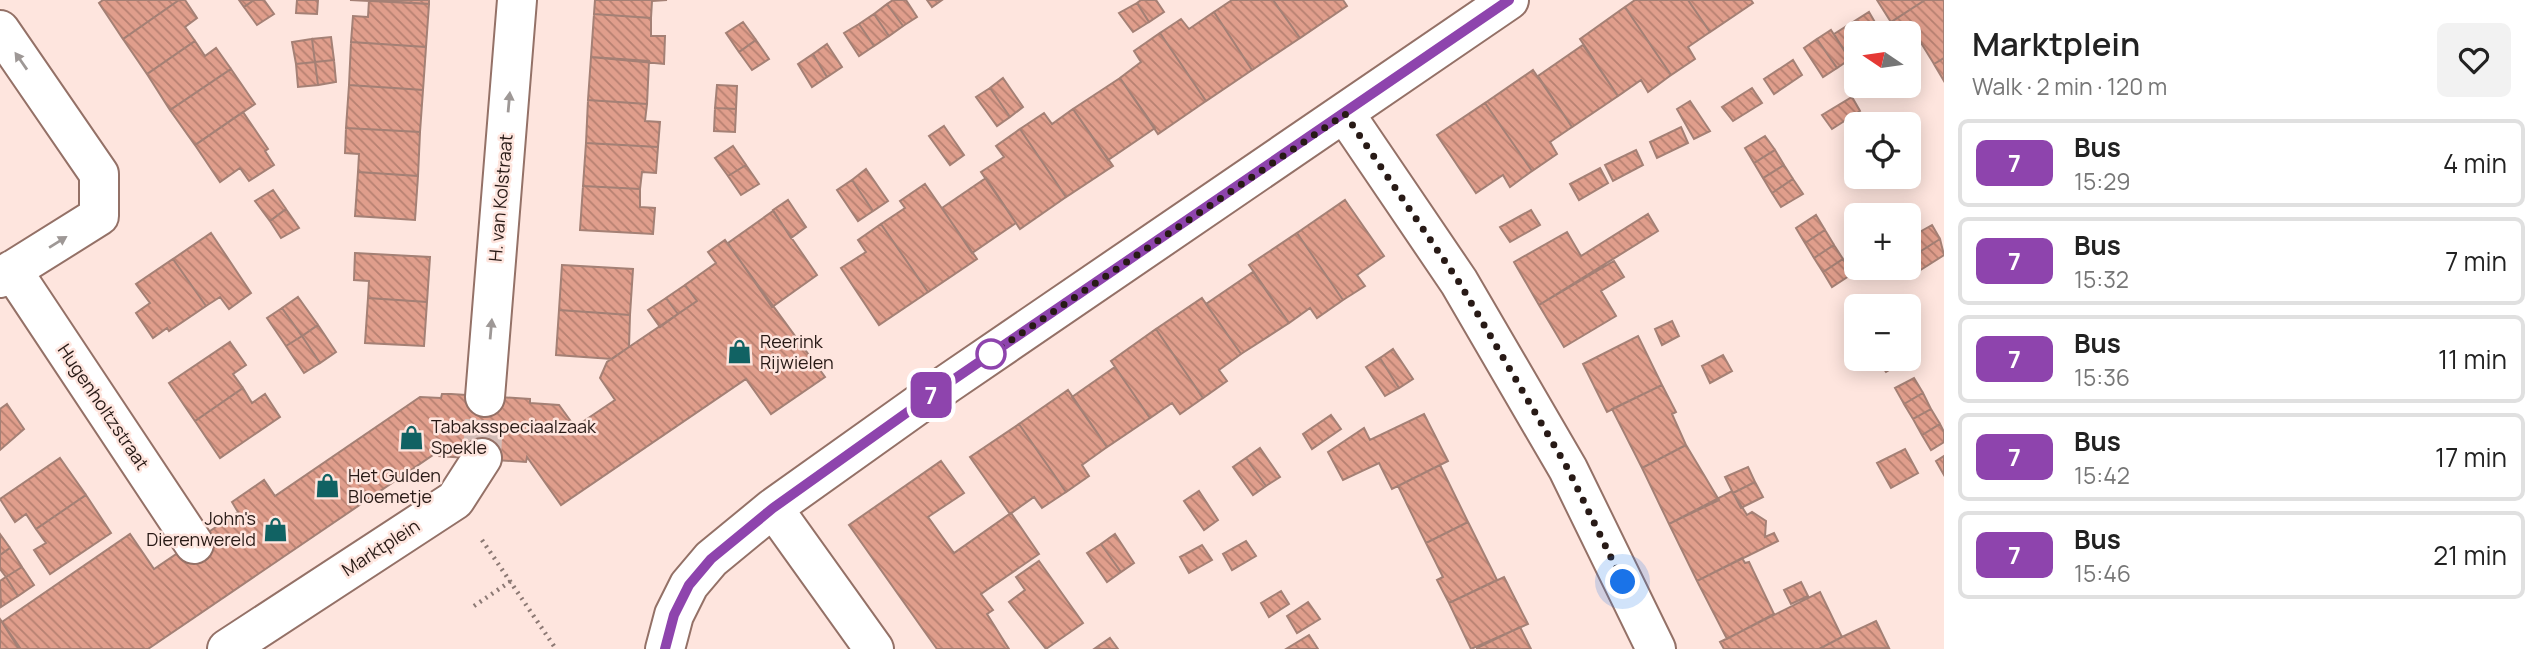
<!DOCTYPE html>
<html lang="en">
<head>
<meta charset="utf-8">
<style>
	body { margin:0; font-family:Manrope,sans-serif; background:#f2f2f2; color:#222; height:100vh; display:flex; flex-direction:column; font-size:26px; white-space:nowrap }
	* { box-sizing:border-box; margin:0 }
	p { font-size:23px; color:#767676 }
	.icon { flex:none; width:38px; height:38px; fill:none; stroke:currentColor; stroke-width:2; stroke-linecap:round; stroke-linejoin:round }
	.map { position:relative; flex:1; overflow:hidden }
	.side { display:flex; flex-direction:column; background:#fff; width:595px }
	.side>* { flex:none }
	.badge { padding:0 14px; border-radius:10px; font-size:24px; line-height:46px }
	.needle { width:46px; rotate:283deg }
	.buttons { position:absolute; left:1844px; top:21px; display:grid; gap:14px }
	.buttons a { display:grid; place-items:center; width:77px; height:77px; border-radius:10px; background:#fff; box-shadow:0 4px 18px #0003; font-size:35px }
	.you { position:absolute; width:35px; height:35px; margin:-18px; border:5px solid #fff; border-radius:50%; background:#1a73e8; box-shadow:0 0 0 10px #1a73e833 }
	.map>.badge { position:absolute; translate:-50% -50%; box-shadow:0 0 0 4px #fff }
	.round { display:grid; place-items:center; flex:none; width:74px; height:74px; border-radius:10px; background:#f2f2f2 }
	.summary { display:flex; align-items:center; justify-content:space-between; height:119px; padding:0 28px }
	h1 { font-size:33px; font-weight:600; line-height:52px }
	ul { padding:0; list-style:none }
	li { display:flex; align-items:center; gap:21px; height:88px; margin:0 14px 10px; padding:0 14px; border:4px solid #e0e0e0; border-radius:10px }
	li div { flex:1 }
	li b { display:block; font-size:26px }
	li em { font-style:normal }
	li .badge { min-width:77px; font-weight:700; text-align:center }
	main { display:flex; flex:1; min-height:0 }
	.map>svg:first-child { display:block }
</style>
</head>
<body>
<main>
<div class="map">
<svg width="1944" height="649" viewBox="0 0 1944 649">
	<defs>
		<pattern id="building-back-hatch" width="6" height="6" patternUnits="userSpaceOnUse" patternTransform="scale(1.75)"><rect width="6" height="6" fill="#e09e8c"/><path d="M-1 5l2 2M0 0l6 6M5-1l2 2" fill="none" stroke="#b68071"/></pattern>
	</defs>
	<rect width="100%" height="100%" fill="#fee5de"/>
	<!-- building -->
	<path fill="url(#building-back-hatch)" stroke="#a48075" stroke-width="2" d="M 103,0 L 179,0 L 123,39 L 99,3 Z
		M 179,0 L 185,0 L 197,18 L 185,27 L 195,41 L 147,74 L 123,39 Z
		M 239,0 L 254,0 L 244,7 Z
		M 254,0 L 264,0 L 274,14 L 257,25 L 244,7 Z
		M 297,0 L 318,0 L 317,14 L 296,13 Z
		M 350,0 L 429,0 L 429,4 Z
		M 369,0 L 429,4 L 426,47 L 351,42 L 353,16 L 368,17 Z
		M 595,0 L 667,0 L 652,1 L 651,18 L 594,14 Z
		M 893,0 L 906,0 L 917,17 L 903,26 L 887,4 Z
		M 927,0 L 942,0 L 932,7 Z
		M 1141,0 L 1156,0 L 1164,12 L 1149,22 L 1137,3 Z
		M 1232,0 L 1273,0 L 1300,38 L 1252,70 L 1214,12 Z
		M 1273,0 L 1343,0 L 1347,6 L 1300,38 Z
		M 1635,0 L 1688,0 L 1710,32 L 1688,47 L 1695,59 L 1671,75 L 1625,7 Z
		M 1688,0 L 1751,0 L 1753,3 L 1710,32 Z
		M 1877,0 L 1925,0 L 1891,22 Z
		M 1925,0 L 1944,0 L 1944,58 L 1934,64 L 1918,38 L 1909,44 L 1909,33 L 1898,33 L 1891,22 Z
		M 1137,3 L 1149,22 L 1133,32 L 1119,13 Z
		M 887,4 L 903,26 L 889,36 L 874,14 Z
		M 1625,7 L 1671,75 L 1648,92 L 1641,80 L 1618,96 L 1580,39 Z
		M 1214,12 L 1252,70 L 1206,101 L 1160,33 L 1181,19 L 1189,29 Z
		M 1869,12 L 1880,31 L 1857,33 L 1857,45 L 1845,52 L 1834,34 Z
		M 594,14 L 651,18 L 651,36 L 665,36 L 664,64 L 591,57 Z
		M 874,14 L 889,36 L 874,46 L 859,24 Z
		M 743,22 L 756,40 L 739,52 L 726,33 Z
		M 859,24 L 874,46 L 859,56 L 844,33 Z
		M 1831,30 L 1850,59 L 1837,68 L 1817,39 Z
		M 1160,33 L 1206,101 L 1158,134 L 1120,78 L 1141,62 L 1134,51 Z
		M 331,37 L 334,60 L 315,62 L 312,39 Z
		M 312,39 L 315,62 L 296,64 L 292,42 Z
		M 1817,39 L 1837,68 L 1823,77 L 1804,48 Z
		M 756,40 L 769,59 L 752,70 L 739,52 Z
		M 195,41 L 205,56 L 216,48 L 231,69 L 170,110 L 147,74 Z
		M 351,42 L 426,47 L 423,90 L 349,85 Z
		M 827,44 L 842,67 L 827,77 L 813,54 Z
		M 1583,45 L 1618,96 L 1572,127 L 1538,76 Z
		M 813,54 L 827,77 L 812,87 L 798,64 Z
		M 591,57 L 649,61 L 647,104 L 588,100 Z
		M 1944,58 L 1944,81 L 1934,64 Z
		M 334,60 L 336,82 L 318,85 L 315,62 Z
		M 1793,60 L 1802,75 L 1774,94 L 1764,79 Z
		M 315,62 L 318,85 L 298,87 L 296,64 Z
		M 231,69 L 255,104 L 195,145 L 170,110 Z
		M 1533,70 L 1572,127 L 1550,142 L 1557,154 L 1532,171 L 1485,103 Z
		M 1003,78 L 1023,107 L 1010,117 L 990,88 Z
		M 1120,78 L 1155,128 L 1108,160 L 1073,109 Z
		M 349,85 L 423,90 L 420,132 L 346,128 Z
		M 717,85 L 737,86 L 736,109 L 715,108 Z
		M 990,88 L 1010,117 L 997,126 L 976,97 Z
		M 1752,88 L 1762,103 L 1733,121 L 1722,107 Z
		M 1852,97 L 1860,111 L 1832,129 L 1822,115 Z
		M 588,100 L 647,104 L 645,121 L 660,122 L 658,147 L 586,143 Z
		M 1690,101 L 1710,131 L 1694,139 L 1677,109 Z
		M 1485,103 L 1532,171 L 1510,187 L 1503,175 L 1476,193 L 1437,135 Z
		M 715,108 L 736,109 L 735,132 L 714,131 Z
		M 1073,109 L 1113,166 L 1066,197 L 1020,129 L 1044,113 L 1052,124 Z
		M 243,112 L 268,149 L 265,151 L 274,165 L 249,181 L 240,168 L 220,182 L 195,145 Z
		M 944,126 L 964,155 L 950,165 L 929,136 Z
		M 1681,127 L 1688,143 L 1657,158 L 1650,142 Z
		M 346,128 L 420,132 L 418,176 L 358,172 L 359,154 L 345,153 Z
		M 1020,129 L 1066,197 L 1020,229 L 981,172 L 1004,157 L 996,146 Z
		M 1765,136 L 1775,150 L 1754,163 L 1745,148 Z
		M 586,143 L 658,147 L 656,173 L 642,172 L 640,189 L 583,186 Z
		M 733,146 L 746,165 L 728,176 L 715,158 Z
		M 1636,150 L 1643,165 L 1613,181 L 1605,165 Z
		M 1775,150 L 1784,165 L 1763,178 L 1754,163 Z
		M 1857,153 L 1857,170 L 1849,158 Z
		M 746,165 L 759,184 L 741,195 L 728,176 Z
		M 1784,165 L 1793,179 L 1772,193 L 1763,178 Z
		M 1600,168 L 1608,183 L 1579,200 L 1570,184 Z
		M 866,169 L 888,201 L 873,211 L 852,180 Z
		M 358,172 L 418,176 L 415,220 L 355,216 Z
		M 1861,177 L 1878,177 L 1866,184 Z
		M 986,178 L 1016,223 L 972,253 L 942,208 Z
		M 1793,179 L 1803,194 L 1781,207 L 1772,193 Z
		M 852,180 L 873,211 L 858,221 L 837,190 Z
		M 925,184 L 977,259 L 928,292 L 881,224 L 905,208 L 900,201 Z
		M 583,186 L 640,189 L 640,207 L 655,208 L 653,234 L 580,230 Z
		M 273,190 L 286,209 L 270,221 L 255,201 Z
		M 788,200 L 806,227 L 791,238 L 773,210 Z
		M 1345,200 L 1384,256 L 1357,275 L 1365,286 L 1343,300 L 1297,233 Z
		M 286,209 L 299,228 L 281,238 L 270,221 Z
		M 1531,210 L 1540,225 L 1510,242 L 1500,227 Z
		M 773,211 L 817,275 L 772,307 L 728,243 Z
		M 1648,214 L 1658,231 L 1539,305 L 1514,262 L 1567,232 L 1581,256 Z
		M 1816,215 L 1825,230 L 1805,243 L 1796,228 Z
		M 881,224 L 928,292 L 879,325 L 841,268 L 866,252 L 858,240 Z
		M 1932,225 L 1940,239 L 1910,258 L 1909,238 Z
		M 1825,230 L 1834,245 L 1814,258 L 1805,243 Z
		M 211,233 L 251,293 L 229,309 L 220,297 L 206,306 L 173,259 Z
		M 1297,233 L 1343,300 L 1317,318 L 1310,308 L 1289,323 L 1249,265 Z
		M 1940,239 L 1944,255 L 1919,271 L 1910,258 Z
		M 725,240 L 825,377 L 771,414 L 746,379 L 561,505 L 527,457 L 526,462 L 439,456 L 439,451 L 148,649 L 19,649 L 2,622 L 130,534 L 154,569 L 238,512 L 232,502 L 264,480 L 275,496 L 420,397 L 441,398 L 442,394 L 451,394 L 530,399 L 530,403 L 559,405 L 575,427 L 615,400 L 600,378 L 607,362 L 697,301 L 685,285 L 716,263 L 708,252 Z
		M 1834,245 L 1843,259 L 1823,272 L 1814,258 Z
		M 355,253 L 430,257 L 427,302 L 368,298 L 369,281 L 354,280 Z
		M 173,259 L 206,306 L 169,331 L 167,328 L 153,338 L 136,313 L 150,303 L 136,284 Z
		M 1843,259 L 1852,274 L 1832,287 L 1823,272 Z
		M 1614,261 L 1624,277 L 1601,291 L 1616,316 L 1564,347 L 1539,305 Z
		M 562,265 L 633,269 L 630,315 L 559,310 Z
		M 1253,272 L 1289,323 L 1241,354 L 1206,304 Z
		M 685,285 L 697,301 L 678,314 L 666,298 Z
		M 298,297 L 318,325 L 302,336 L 282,308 Z
		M 368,298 L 427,302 L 424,346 L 365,343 Z
		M 666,298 L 678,314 L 660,327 L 648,310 Z
		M 1202,298 L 1241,354 L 1219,370 L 1227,381 L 1203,398 L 1156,329 Z
		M 282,308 L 302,336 L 286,346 L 267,318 Z
		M 1857,308 L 1857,327 L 1849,314 Z
		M 559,310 L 630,315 L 629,347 L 612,359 L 556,355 Z
		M 1672,321 L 1679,336 L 1662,345 L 1655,329 Z
		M 318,325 L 336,352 L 320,363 L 302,336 Z
		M 1156,329 L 1203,398 L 1180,414 L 1172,403 L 1150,418 L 1111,361 Z
		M 302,336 L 320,363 L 304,373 L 286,346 Z
		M 1638,336 L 1662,385 L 1607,412 L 1583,364 Z
		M 230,342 L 246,365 L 233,374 L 243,388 L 195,421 L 169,383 Z
		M 1393,349 L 1413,379 L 1399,388 L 1380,358 Z
		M 1723,355 L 1732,371 L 1710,383 L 1702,366 Z
		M 1380,358 L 1399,388 L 1385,396 L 1366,367 Z
		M 1877,359 L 1904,359 L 1905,360 L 1886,372 Z
		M 1115,367 L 1150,418 L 1107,447 L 1072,397 Z
		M 1914,378 L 1923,393 L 1904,404 L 1895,388 Z
		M 1662,385 L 1676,412 L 1672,414 L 1686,445 L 1642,468 L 1612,409 Z
		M 243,388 L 252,403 L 265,394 L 280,417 L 220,458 L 195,421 Z
		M 1068,390 L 1107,447 L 1082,465 L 1089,476 L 1066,492 L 1019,424 Z
		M 1923,393 L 1931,409 L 1913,419 L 1904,404 Z
		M 7,404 L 24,429 L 0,450 L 0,409 Z
		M 1931,409 L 1940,424 L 1922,435 L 1913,419 Z
		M 1424,414 L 1448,461 L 1392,489 L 1379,463 L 1343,480 L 1328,452 L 1364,428 L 1370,440 Z
		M 1331,415 L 1341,429 L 1312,449 L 1303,434 Z
		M 1019,424 L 1066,492 L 1042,508 L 1034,497 L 1010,514 L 970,457 Z
		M 1940,424 L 1944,432 L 1944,442 L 1931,450 L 1922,435 Z
		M 1686,445 L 1719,500 L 1669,524 L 1642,468 Z
		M 1260,448 L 1280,477 L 1266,486 L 1246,458 Z
		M 1905,449 L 1918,473 L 1891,488 L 1877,463 Z
		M 1944,456 L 1944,475 L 1936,461 Z
		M 60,458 L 86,495 L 36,529 L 26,514 L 15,522 L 0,499 Z
		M 1246,458 L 1266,486 L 1253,495 L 1233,467 Z
		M 941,461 L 964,493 L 928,517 L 954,553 L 1011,513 L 1039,554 L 981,594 L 993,610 L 987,614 L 1009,649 L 937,649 L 849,525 Z
		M 1440,465 L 1468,522 L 1426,543 L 1398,486 Z
		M 1748,467 L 1755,482 L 1733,493 L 1725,477 Z
		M 1755,482 L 1763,497 L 1741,508 L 1733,493 Z
		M 1199,491 L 1218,520 L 1204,530 L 1184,501 Z
		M 1732,491 L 1747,515 L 1752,512 L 1766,521 L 1765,537 L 1774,533 L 1778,541 L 1697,581 L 1669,524 Z
		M 86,495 L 111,533 L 50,574 L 34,550 L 46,543 L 36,529 Z
		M 1468,522 L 1497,580 L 1449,603 L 1437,580 L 1443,577 L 1426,543 Z
		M 0,534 L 10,548 L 0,555 Z
		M 1115,534 L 1134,563 L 1121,572 L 1101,544 Z
		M 1246,541 L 1256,556 L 1232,570 L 1223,554 Z
		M 1101,544 L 1121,572 L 1107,582 L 1087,553 Z
		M 1202,545 L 1212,560 L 1189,573 L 1180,557 Z
		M 10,548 L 22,567 L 6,577 L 0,569 L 0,555 Z
		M 1742,558 L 1745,563 L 1749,562 L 1774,614 L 1727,639 L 1697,581 Z
		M 1039,561 L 1083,623 L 1046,649 L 1009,602 L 1025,590 L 1016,577 Z
		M 22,567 L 34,585 L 18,596 L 6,577 Z
		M 6,577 L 18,596 L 1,607 L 0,581 Z
		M 1504,577 L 1528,624 L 1471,649 L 1449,603 Z
		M 1801,582 L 1808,596 L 1791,604 L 1784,590 Z
		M 1281,591 L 1289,604 L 1269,617 L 1261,603 Z
		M 1820,592 L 1842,637 L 1819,649 L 1724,649 L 1720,642 Z
		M 1308,602 L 1320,619 L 1297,633 L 1287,616 Z
		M 0,619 L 20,648 L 19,649 L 0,649 Z
		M 1876,621 L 1889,648 L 1819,649 L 1842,637 Z
		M 1520,627 L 1531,649 L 1477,649 L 1477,648 Z
		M 1309,635 L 1318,649 L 1286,649 Z
		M 1110,638 L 1118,649 L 1094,649 Z"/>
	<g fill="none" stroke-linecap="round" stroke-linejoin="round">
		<!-- minor-tunnel -->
		<path stroke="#d3bcb6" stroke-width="38" stroke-dasharray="38 19" stroke-linecap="butt" d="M 482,458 L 485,397"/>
		<defs>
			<path id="minor" d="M 0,30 L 99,174 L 99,216 L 0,278
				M 1345,114 L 1459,282 L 1568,469 L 1656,649
				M 12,270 L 194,544
				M 485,397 L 517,0
				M 773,508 L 874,649
				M 227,649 L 455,500 L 482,458
				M 665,649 L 674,615 L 689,585 L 711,559 L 773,508 L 947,384 L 1509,0"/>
		</defs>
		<!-- minor casing -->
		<use href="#minor" stroke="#947167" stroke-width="42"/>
		<!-- path -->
		<path stroke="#8c7974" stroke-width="4.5" stroke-dasharray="2 5" stroke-linecap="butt" d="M 482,540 L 556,649
			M 474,606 L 511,581"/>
		<!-- minor -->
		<use href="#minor" stroke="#fff" stroke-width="38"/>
	</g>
	<!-- one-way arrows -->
	<defs><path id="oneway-solid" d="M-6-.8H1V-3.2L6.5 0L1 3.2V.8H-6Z" transform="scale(1.75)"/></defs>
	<g fill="#9e9896">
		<use href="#oneway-solid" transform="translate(21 61) rotate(-125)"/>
		<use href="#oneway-solid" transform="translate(509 102) rotate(-85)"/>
		<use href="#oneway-solid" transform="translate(58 242) rotate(-32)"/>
		<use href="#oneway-solid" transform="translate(491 329) rotate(-85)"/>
	</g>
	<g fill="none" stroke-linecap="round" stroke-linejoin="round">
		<defs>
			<path id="line" d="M 665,649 L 674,615 L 689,585 L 711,559 L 773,508 L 947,384 L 1509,0"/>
		</defs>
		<!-- line casing -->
		<use href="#line" stroke="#fff" stroke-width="16"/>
		<!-- line -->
		<use href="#line" stroke="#8e44ad" stroke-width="10"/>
		<!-- walk -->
		<path stroke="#281a16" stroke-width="7" stroke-dasharray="0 12.6" d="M 991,354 L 1345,114 L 1459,282 L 1568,469 L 1623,582"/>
	</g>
	<!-- icons -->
	<defs>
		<symbol id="shop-bare" viewBox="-9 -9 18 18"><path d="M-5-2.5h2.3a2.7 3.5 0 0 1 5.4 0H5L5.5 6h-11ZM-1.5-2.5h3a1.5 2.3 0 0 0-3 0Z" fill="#116263" stroke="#fee5de" stroke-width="2.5" paint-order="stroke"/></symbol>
	</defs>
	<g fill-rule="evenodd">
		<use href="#shop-bare" x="722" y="334" width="35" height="35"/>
		<use href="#shop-bare" x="394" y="420" width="35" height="35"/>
		<use href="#shop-bare" x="310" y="468" width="35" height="35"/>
		<use href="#shop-bare" x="258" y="512" width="35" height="35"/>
	</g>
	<!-- markers -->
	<circle fill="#fff" stroke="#8e44ad" stroke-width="3.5" cx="991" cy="354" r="14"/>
	<g text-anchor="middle" stroke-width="5" stroke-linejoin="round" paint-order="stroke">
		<!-- street labels -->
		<g font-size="18" fill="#281a16" stroke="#fee5de">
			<text transform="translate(501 198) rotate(-85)" y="6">H. van Kolstraat</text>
			<text transform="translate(103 407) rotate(56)" y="6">Hugenholtzstraat</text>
			<text transform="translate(381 548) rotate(-33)" y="6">Marktplein</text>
		</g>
		<!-- poi labels -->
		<g font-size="18" fill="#281a16" stroke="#fee5de" text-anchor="start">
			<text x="760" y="348">Reerink<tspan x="760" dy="21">Rijwielen</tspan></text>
			<text x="431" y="433">Tabaksspeciaalzaak<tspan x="431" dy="21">Spekle</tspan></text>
			<text x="348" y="482">Het Gulden<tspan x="348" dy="21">Bloemetje</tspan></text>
			<text x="256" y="525" text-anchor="end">John's<tspan x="256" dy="21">Dierenwereld</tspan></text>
		</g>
	</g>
</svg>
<div class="buttons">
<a><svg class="needle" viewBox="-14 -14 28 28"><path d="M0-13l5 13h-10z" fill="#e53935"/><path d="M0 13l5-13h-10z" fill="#767676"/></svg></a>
<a><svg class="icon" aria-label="locate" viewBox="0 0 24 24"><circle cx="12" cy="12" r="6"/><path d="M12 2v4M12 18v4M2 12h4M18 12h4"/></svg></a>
<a>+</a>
<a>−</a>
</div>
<div class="you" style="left:1623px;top:582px"></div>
<b class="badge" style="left:931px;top:395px;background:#8e44ad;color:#fff">7</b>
</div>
<section class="side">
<div class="summary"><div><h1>Marktplein</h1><p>Walk · 2 min · 120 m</p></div><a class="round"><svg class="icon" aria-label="heart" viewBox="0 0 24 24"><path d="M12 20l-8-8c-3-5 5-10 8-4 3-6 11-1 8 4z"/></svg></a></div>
<ul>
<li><span class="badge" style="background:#8e44ad;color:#fff">7</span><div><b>Bus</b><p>15:29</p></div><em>4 min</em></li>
<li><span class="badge" style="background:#8e44ad;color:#fff">7</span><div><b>Bus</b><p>15:32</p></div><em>7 min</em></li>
<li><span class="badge" style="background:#8e44ad;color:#fff">7</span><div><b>Bus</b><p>15:36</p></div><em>11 min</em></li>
<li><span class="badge" style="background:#8e44ad;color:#fff">7</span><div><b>Bus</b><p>15:42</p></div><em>17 min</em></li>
<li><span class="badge" style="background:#8e44ad;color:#fff">7</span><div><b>Bus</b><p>15:46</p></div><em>21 min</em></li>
</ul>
</section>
</main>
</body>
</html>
